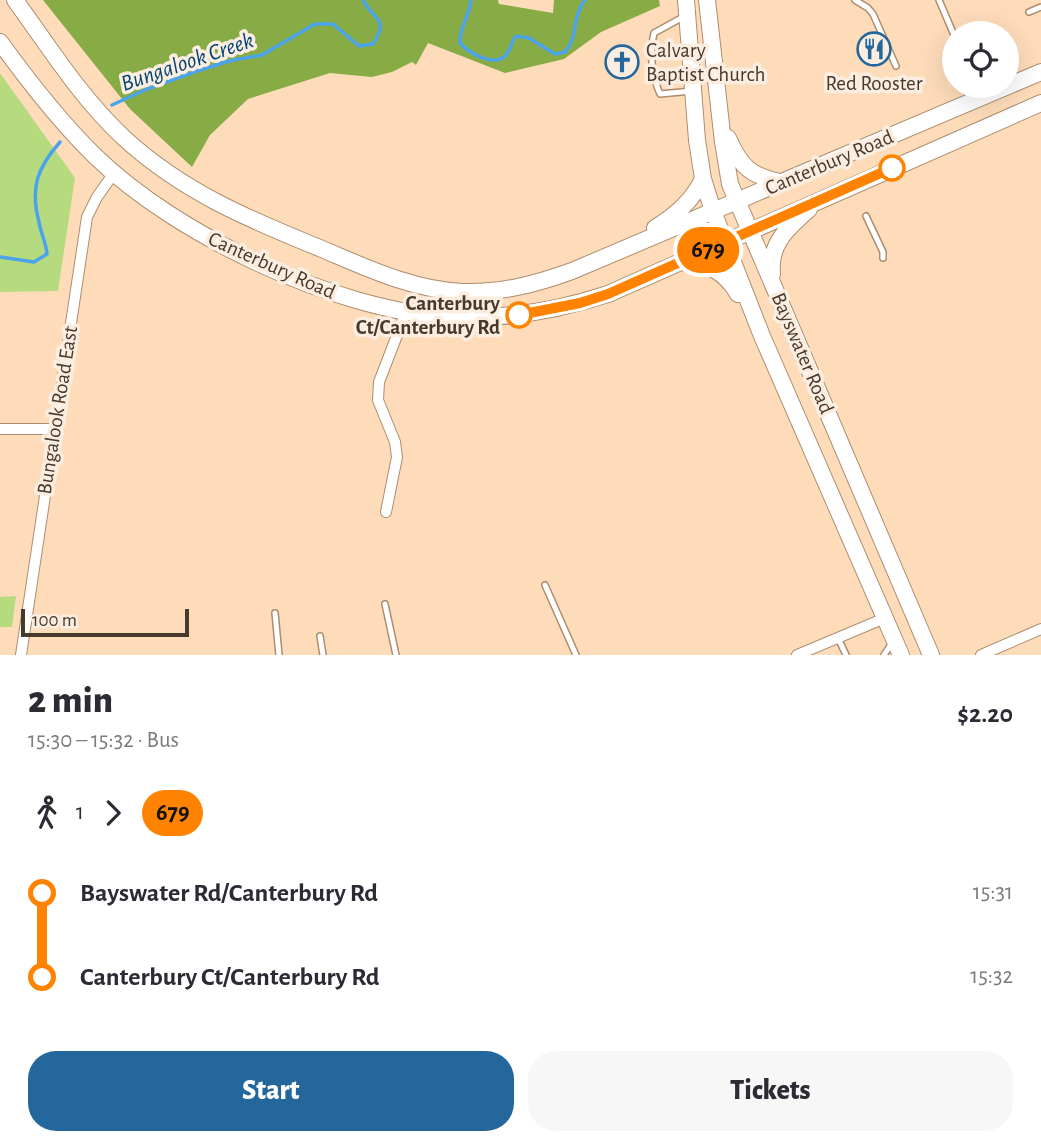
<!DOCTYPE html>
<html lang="en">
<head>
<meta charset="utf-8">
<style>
	body { margin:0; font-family:"Alegreya Sans",sans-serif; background:#f7f7f7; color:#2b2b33; height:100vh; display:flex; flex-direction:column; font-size:26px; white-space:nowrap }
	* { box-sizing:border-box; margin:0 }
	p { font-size:23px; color:#7c7c81 }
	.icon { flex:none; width:38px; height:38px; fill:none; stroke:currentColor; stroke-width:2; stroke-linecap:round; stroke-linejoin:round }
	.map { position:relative; height:655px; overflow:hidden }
	.side { display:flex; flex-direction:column; background:#fff; flex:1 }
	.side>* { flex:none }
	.badge { padding:0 14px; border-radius:23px; font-size:24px; line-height:46px }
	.controls { position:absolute; left:942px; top:21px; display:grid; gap:14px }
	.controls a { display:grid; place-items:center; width:77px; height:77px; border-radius:50%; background:#fff; box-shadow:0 7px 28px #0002; font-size:35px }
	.scale { position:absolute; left:21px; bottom:18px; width:168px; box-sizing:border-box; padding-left:7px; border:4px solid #473a2c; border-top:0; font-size:19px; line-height:24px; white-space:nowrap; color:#473a2c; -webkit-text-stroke:5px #fbede0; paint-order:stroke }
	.map>.badge { position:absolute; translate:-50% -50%; box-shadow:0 0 0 4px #fff }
	.legs { display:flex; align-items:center; gap:10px; height:77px; padding:0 28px; font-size:23px }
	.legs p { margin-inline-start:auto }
	.summary { display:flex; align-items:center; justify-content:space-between; height:119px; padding:0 28px }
	h1 { font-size:38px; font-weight:800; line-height:52px }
	.primary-button { display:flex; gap:14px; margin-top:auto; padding:14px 28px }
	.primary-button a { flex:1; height:80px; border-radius:28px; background:#24679c; color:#fff; font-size:28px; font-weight:800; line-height:80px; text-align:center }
	.primary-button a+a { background:#f7f7f7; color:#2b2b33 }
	ul { padding:0 28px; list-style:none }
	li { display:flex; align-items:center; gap:24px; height:84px; font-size:26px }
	li i { display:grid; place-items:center; width:10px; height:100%; margin:0 9px; background:currentColor }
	li i::after { content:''; width:18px; height:18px; margin:-9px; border:5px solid; border-radius:50%; background:#fff }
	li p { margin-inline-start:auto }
	li:first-child i { background:linear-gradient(#0000 50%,currentColor 0) }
	li:last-child i { background:linear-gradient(currentColor 50%,#0000 0) }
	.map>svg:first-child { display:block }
</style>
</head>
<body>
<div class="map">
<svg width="1041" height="655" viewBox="0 0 1041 655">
	<rect width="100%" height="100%" fill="#fedcba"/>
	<!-- green -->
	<path fill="#b6db7e" d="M 0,73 L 75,178 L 58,291 L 0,292 Z
		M 16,596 L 12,627 L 0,627 L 0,597 Z"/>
	<!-- forest -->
	<path fill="#87ac46" d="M 43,0 L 498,0 L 499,4 L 553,13 L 554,0 L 659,0 L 660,6 L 601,32 L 564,59 L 505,73 L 428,43 L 416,65 L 412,62 L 392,72 L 372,77 L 330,73 L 248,99 L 210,135 L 192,167 L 130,109 Z"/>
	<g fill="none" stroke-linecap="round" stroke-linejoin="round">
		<!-- stream -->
		<path stroke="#4ba3ec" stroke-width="3.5" d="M 471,0 C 470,15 459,28 460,43 C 469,53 493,67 505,56 C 511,50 511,42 516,36 L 529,38 L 555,54 L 565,52 C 579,36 571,18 585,0
			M 112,105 L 147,89 L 197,71 L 229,61 L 262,55 L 315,24 L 333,24 L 359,46 L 373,44 C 390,18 373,20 363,0
			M 0,257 L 34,262 L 47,254 C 46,242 41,234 39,222 C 30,188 37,168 60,142"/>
		<defs>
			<path id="service" d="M 855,0 L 868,8 L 873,14 L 896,66
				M 939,0 L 954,35
				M 1029,12 L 1041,7
				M 685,16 L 654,33 C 649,52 652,76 660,94 L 692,91
				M 866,216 L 883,252 L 883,258
				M 545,585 L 576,655
				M 385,604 L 396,655
				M 275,613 L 279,655
				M 320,636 L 323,655
				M 838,638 L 846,655
				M 884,655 L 892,643"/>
			<path id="minor" d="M 0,429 L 54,429
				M 386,512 L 397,457 L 395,442 L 378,400 L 379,382 L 406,312
				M 21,655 L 87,217 L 97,197 L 114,173
				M 797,655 L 885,618
				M 981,655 L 1041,629"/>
			<path id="primary" d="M 15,0 C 49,47 81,98 124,138 C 183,192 248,219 322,249 C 367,268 413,290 463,292 C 502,293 536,284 572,271 L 1041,72
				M 686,0 L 697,140 L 703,179 L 713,211 L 762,336 L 901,655
				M 707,0 L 723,142 L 730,184 L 931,655
				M 0,42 C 29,82 59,121 95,156 C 176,235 333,309 446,317 C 501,320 556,311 608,294 L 1041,103
				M 728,138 C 741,168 751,176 783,183
				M 655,228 C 676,215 692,201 703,179
				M 682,262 C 707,263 725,271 738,294
				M 772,274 C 769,243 788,228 809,209"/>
		</defs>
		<!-- service casing -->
		<use href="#service" stroke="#ad8d6e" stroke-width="8"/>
		<!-- minor casing -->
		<use href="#minor" stroke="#ad8d6e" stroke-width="12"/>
		<!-- primary casing -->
		<use href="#primary" stroke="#ad8d6e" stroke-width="18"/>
		<!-- service -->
		<use href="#service" stroke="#fff" stroke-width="5"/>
		<!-- minor -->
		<use href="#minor" stroke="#fff" stroke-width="10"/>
		<!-- primary -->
		<use href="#primary" stroke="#fff" stroke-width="16"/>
	</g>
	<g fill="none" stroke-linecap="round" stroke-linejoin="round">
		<defs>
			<path id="line-1" d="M 519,315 L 580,303 L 608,294 L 892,168"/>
		</defs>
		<!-- line-1 casing -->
		<use href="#line-1" stroke="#fff" stroke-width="16"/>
		<!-- line-1 -->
		<use href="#line-1" stroke="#ff8200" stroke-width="10"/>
	</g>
	<!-- icons -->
	<defs>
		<symbol id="restaurant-ring" viewBox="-11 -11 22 22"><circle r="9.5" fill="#fbede0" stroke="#24679c" stroke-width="1.5"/><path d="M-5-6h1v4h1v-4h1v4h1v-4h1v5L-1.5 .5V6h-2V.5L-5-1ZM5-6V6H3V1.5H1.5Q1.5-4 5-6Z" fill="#24679c"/></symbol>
		<symbol id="church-ring" viewBox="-11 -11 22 22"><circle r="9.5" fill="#fbede0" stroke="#24679c" stroke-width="1.5"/><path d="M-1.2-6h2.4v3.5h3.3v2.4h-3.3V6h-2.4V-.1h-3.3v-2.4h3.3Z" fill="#24679c"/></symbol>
	</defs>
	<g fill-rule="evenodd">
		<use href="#restaurant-ring" x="855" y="30" width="38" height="38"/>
		<use href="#church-ring" x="603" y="43" width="38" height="38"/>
	</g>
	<!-- markers -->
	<g fill="#fff" stroke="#ff8200" stroke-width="3.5">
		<circle cx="892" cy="168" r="12"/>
		<circle cx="519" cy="315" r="12"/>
	</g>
	<g text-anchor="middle" stroke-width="7" stroke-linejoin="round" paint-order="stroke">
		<!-- poi labels -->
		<g font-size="21" fill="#473a2c" stroke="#fbede0" text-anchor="start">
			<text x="646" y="57">Calvary<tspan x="646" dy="24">Baptist Church</tspan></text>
			<text x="874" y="90" text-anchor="middle">Red Rooster</text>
		</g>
		<!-- street labels -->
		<g font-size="21" fill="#473a2c" stroke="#fbede0">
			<text transform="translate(829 162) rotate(-23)" y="7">Canterbury Road</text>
			<text transform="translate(272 265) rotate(24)" y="7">Canterbury Road</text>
			<text transform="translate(803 353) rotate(67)" y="7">Bayswater Road</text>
			<text transform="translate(57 410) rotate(-81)" y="7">Bungalook Road East</text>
		</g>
		<!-- stop labels -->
		<g font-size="21" font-weight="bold" fill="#473a2c" stroke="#fbede0" text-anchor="end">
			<text x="500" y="310">Canterbury<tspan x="500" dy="24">Ct/Canterbury Rd</tspan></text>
		</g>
		<!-- water labels -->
		<g font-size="23" font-style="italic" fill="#004473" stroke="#fbede0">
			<text transform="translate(187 61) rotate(-19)" y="8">Bungalook Creek</text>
		</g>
	</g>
</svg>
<div class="controls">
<a><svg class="icon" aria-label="locate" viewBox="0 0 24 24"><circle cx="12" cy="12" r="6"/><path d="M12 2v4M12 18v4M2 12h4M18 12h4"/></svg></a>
</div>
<div class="scale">100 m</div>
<b class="badge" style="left:708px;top:250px;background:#ff8200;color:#111">679</b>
</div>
<section class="side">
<div class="summary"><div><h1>2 min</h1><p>15:30 – 15:32 · Bus</p></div><b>$2.20</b></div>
<div class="legs"><svg class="icon" aria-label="walk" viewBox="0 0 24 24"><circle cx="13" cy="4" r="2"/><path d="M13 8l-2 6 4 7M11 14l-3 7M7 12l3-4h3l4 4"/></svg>1<svg class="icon" aria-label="forward" viewBox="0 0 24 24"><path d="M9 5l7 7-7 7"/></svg><b class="badge" style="background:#ff8200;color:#111">679</b></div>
<ul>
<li><i style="color:#ff8200"></i><b>Bayswater Rd/Canterbury Rd</b><p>15:31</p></li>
<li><i style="color:#ff8200"></i><b>Canterbury Ct/Canterbury Rd</b><p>15:32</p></li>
</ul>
<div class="primary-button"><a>Start</a><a>Tickets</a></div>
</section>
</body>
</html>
